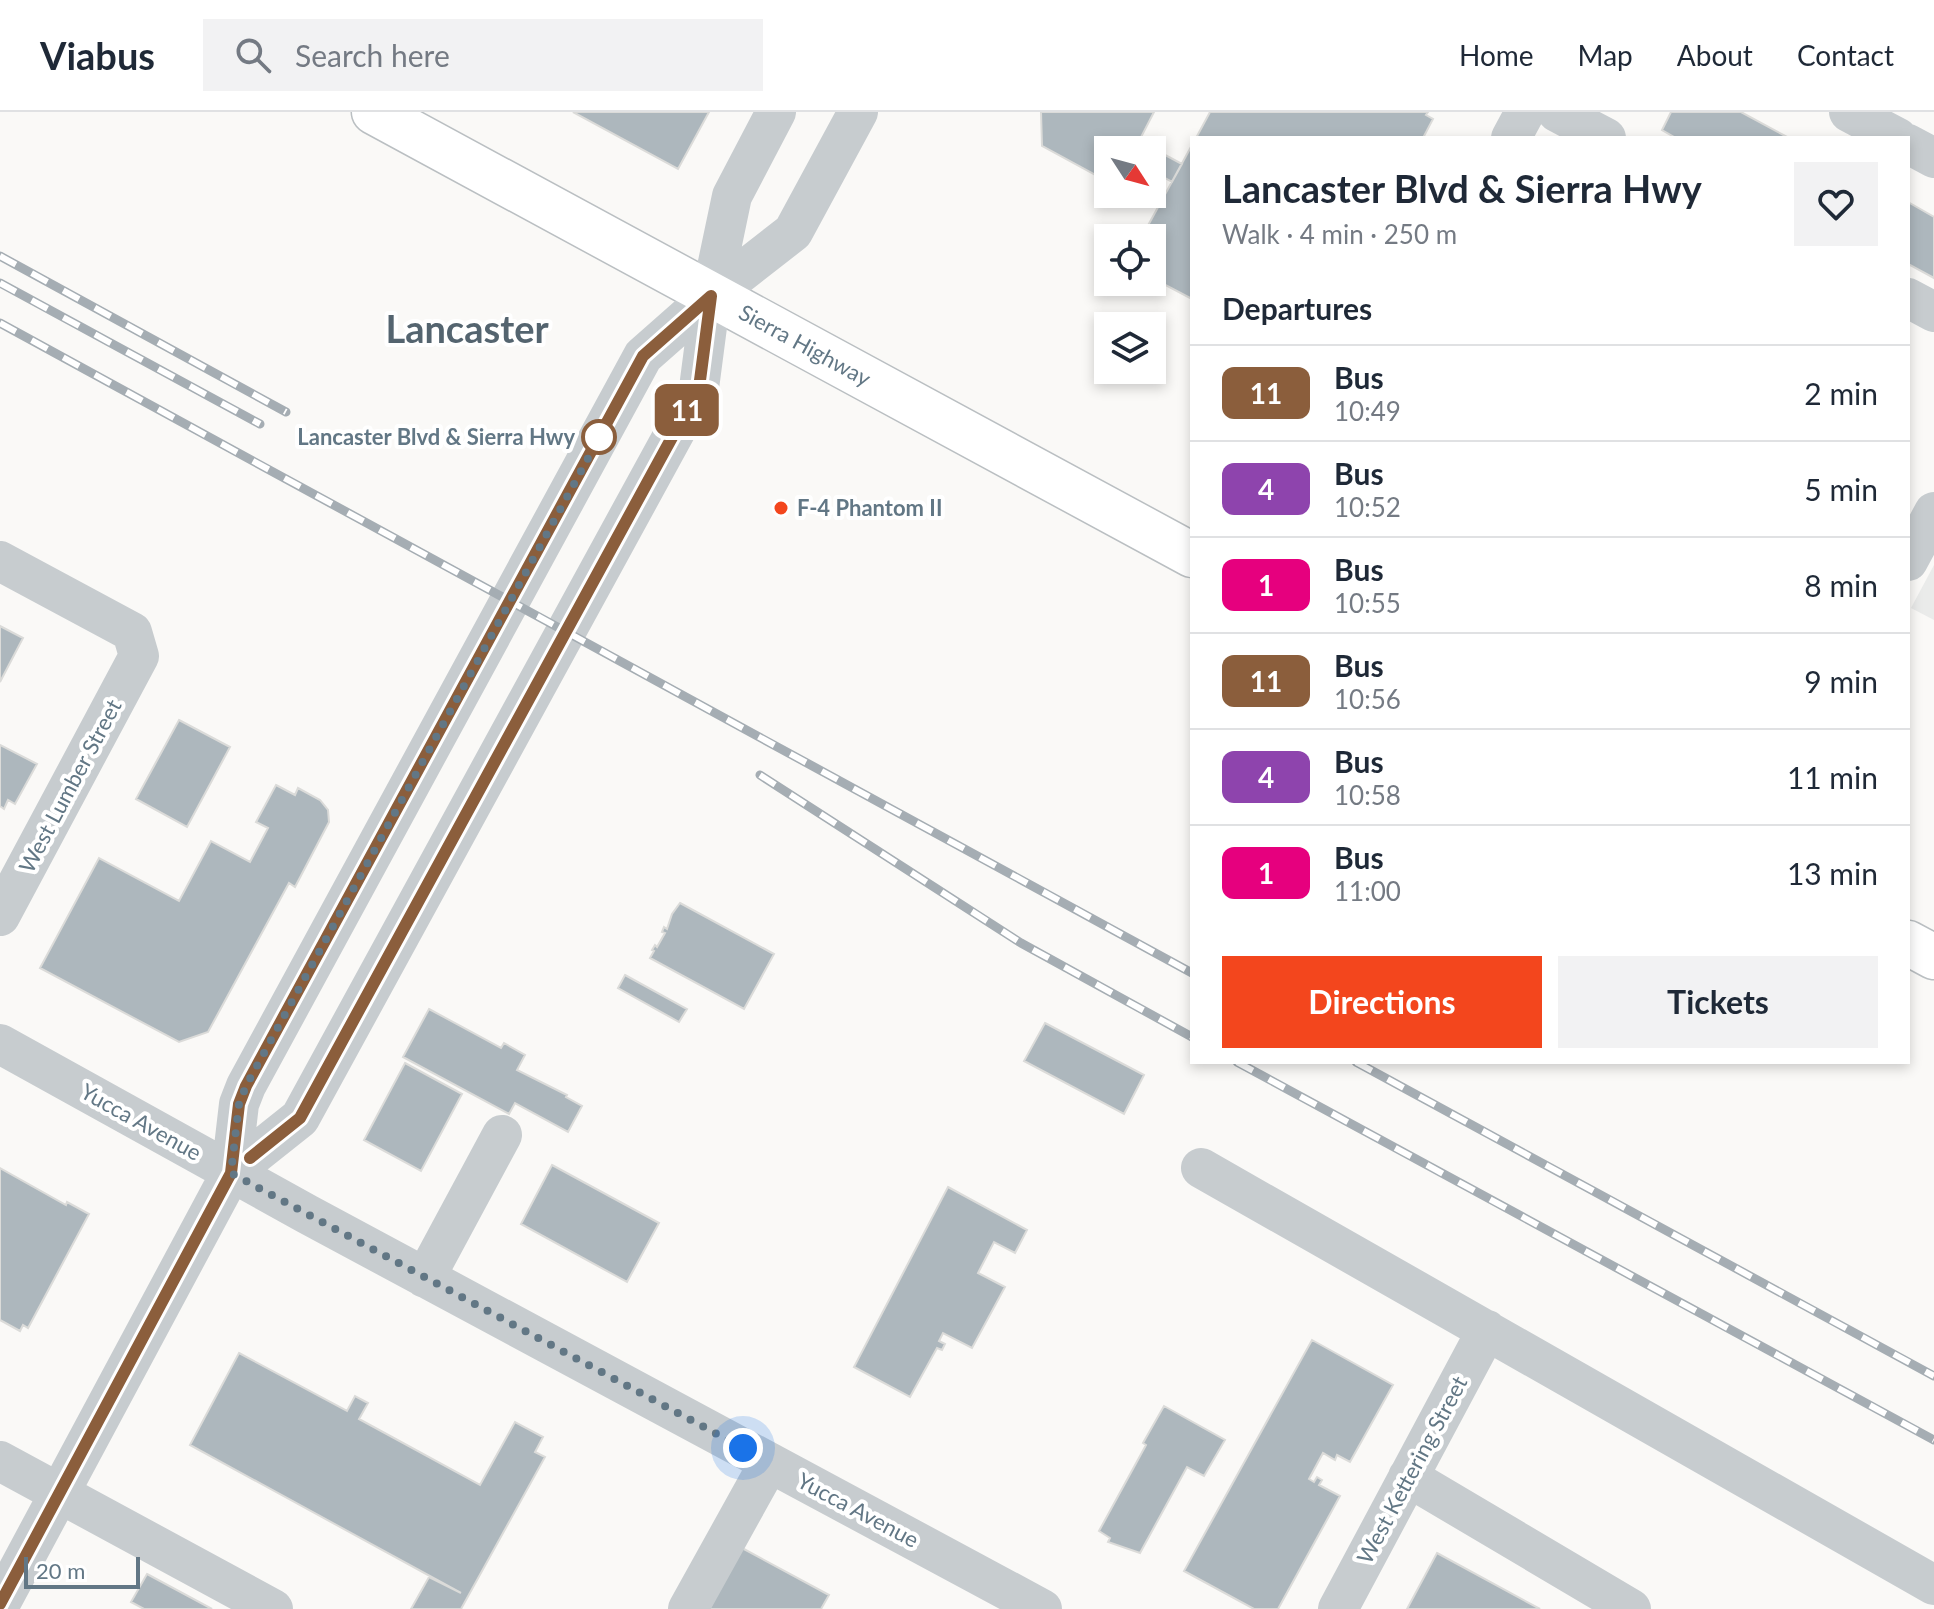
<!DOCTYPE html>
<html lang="en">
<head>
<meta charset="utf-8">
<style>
	body { margin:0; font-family:Lato,sans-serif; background:#f2f2f3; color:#1f2937; height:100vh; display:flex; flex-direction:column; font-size:30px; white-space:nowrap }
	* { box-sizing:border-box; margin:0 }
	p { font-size:26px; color:#747a83 }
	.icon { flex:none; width:44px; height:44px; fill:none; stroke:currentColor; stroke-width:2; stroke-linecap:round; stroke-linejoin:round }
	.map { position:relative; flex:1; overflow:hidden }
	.panel { position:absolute; left:1190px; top:24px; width:720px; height:928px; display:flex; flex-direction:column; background:#fff; border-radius:0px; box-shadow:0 4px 12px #0003 }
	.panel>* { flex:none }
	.badge { padding:0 16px; border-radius:12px; font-size:28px; line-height:52px }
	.needle { width:52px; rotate:126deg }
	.buttons { position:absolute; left:1094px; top:24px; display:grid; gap:16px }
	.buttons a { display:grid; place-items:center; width:72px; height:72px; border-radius:0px; background:#fff; box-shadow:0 4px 12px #0003; font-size:40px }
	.scale { position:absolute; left:24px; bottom:20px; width:116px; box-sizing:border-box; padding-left:8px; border:4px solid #627785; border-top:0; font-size:22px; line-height:28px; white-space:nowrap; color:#627785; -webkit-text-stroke:6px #fff; paint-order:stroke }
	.you { position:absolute; width:40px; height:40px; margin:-20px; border:6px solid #fff; border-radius:50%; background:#1a73e8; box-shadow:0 0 0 12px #1a73e833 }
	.map>.badge { position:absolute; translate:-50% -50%; box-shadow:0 0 0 4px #fff }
	h2 { padding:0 32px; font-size:30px; line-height:72px }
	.round { display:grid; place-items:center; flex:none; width:84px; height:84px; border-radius:0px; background:#f2f2f3 }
	.summary { display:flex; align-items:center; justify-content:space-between; height:136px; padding:0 32px }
	h1 { font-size:38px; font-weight:700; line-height:60px }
	.cta { display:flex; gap:16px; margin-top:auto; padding:16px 32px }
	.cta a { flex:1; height:92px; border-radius:0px; background:#f3461d; color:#fff; font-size:32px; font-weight:700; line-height:92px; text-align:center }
	.cta a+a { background:#f2f2f3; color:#1f2937 }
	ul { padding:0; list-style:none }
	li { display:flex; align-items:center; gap:24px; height:96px; padding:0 32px; border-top:2px solid #e0e1e3 }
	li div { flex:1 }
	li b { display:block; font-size:30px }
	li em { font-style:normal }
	li .badge { min-width:88px; font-weight:700; text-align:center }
	header { display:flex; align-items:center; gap:48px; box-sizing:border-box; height:112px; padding:0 40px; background:#fff; border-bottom:2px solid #e0e1e3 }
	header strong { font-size:38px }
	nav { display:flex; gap:44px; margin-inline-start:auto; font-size:28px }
	.search { width:560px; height:72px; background:#f2f2f3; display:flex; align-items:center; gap:20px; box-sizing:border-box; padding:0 28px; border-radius:0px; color:#747a83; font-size:30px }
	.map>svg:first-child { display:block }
</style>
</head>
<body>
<header>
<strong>Viabus</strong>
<div class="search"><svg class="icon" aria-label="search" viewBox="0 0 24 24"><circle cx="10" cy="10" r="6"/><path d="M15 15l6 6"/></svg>Search here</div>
<nav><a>Home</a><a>Map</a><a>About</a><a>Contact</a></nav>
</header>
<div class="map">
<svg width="1934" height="1497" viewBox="0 0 1934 1497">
	<rect width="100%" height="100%" fill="#faf9f7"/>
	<!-- built -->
	<path fill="#eaebea" d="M 1934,453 L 1934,508 L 1911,496 Z"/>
	<!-- building -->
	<path fill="#adb7bd" stroke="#dbdbd9" stroke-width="2" d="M 573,0 L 709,0 L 678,57 Z
		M 1041,0 L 1154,0 L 1139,29 L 1182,52 L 1172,70 L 1152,59 L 1152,38 L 1108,38 L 1108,48 L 1099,65 L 1042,34 Z
		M 1210,0 L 1428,0 L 1426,3 L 1433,7 L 1423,26 L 1196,26 Z
		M 1671,0 L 1741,0 L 1789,26 L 1676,26 L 1662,18 Z
		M 1192,33 L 1192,187 L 1152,166 L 1152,126 L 1146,126 L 1145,119 Z
		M 1908,90 L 1934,105 L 1934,166 L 1908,152 Z
		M 0,514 L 23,526 L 0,570 Z
		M 179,608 L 230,635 L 187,715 L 136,687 Z
		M 0,633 L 37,652 L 15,692 L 8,688 L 4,697 L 0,694 Z
		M 276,673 L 295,683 L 298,676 L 320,688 L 328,698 L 329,710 L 295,775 L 289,771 L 208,920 L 179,930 L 40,856 L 99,746 L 179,789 L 211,729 L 250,750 L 268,716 L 256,710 Z
		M 680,791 L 774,842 L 744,897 L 650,846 L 654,839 L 652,838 L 655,833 L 657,835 L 665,821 L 662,820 L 664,815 L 667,817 L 672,802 Z
		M 625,863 L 687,897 L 679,910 L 618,876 Z
		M 429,897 L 501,936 L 504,931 L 525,943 L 517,958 L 567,983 L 566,985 L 582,994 L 568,1020 L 515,991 L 509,1002 L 403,945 Z
		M 1045,911 L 1144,963 L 1124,1002 L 1024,949 Z
		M 405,951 L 462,982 L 421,1059 L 364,1028 Z
		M 552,1053 L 659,1111 L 627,1170 L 521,1112 Z
		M 0,1056 L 66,1093 L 67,1090 L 89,1102 L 28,1216 L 23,1213 L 20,1219 L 0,1208 Z
		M 948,1075 L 1027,1118 L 1015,1141 L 994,1130 L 978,1161 L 1005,1175 L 972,1236 L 943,1221 L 939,1229 L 945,1232 L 942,1238 L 937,1236 L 910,1285 L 854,1255 Z
		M 1312,1228 L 1393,1273 L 1350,1350 L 1337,1343 L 1335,1348 L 1323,1341 L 1309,1367 L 1314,1370 L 1317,1365 L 1322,1368 L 1319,1373 L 1340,1384 L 1278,1497 L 1254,1497 L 1184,1459 Z
		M 239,1241 L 347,1299 L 355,1284 L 368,1291 L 359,1307 L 480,1373 L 515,1310 L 543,1325 L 535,1340 L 545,1345 L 461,1497 L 411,1497 L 429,1465 L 461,1481 L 190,1333 Z
		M 1164,1294 L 1225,1328 L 1204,1364 L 1187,1355 L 1140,1441 L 1108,1430 L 1110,1426 L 1099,1419 L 1146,1333 L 1143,1331 Z
		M 742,1436 L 829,1483 L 821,1497 L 709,1497 Z
		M 1437,1441 L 1540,1497 L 1407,1497 Z
		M 147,1462 L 212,1497 L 144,1497 L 131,1490 Z"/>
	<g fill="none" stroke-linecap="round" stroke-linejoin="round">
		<defs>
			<g id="major">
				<path id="s1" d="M 374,0 L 1192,443"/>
				<path d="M 1908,831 L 1934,845"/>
			</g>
		</defs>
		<!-- major casing -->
		<use href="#major" stroke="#babfc2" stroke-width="47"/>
		<!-- minor -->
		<path stroke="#c7cccf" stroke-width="40" d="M 1557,0 L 1606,26
			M 1849,0 L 1898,26
			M 1511,26 L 1525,0
			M 1908,32 L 1934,46
			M 1908,186 L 1934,200
			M 0,449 L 132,520 L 139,544 L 0,804
			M 1908,449 L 1934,400
			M 0,932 L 307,1102 L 1042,1497
			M 1201,1056 L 1934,1473
			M 231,1061 L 239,992 L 246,974 L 643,244 L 711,184 L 793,120 L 858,0
			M 425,1166 L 502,1023
			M 0,1349 L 273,1497
			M 1408,1365 L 1631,1497
			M 0,1492 L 231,1061 L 300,1006 L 699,276 L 711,184 L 732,84 L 776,0
			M 688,1497 L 769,1351
			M 1338,1497 L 1487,1218"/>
		<!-- major -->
		<use href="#major" stroke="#fff" stroke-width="44"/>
		<defs>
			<path id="rail" d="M 0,144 L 286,300
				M 0,171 L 260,312
				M 0,211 L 1192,861
				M 760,663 L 1021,831 L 1192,925
				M 1237,950 L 1934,1328
				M 1356,950 L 1934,1264"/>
		</defs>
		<!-- rail casing -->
		<use href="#rail" stroke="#a5adb3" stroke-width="9"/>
		<!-- rail -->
		<use href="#rail" stroke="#fff" stroke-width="6" stroke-dasharray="18" stroke-linecap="butt"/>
	</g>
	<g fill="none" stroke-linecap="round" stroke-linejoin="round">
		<defs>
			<path id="line" d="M 0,1492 L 231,1061 L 239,992 L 246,974 L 643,244 L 711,184 L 699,276 L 300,1006 L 250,1046"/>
		</defs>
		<!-- line casing -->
		<use href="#line" stroke="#fff" stroke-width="18"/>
		<!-- line -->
		<use href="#line" stroke="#8b5e3c" stroke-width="12"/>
		<!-- walk -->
		<path stroke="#627785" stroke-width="8" stroke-dasharray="0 14.4" d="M 599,325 L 604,317 L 246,974 L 239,992 L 231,1061 L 743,1336"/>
	</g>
	<!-- markers -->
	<circle fill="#fff" stroke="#8b5e3c" stroke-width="4" cx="599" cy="325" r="16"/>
	<circle fill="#f3461d" stroke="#fff" stroke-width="3" cx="781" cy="396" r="8"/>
	<g text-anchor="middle" stroke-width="8" stroke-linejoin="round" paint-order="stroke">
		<!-- street labels -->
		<g font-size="22" fill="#627785" stroke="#fff">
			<text dy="8" stroke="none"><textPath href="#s1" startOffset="490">Sierra Highway</textPath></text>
			<text transform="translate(70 674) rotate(-62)" y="8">West Lumber Street</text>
			<text transform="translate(141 1010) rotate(29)" y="8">Yucca Avenue</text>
			<text transform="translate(1412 1358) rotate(-62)" y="8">West Kettering Street</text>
			<text transform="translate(858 1398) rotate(28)" y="8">Yucca Avenue</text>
		</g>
		<!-- stop labels -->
		<g font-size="22" font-weight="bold" fill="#627785" stroke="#fff" text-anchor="end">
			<text x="575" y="333">Lancaster Blvd &amp; Sierra Hwy</text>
		</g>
		<!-- poi labels -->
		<g font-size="22" font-weight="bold" fill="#627785" stroke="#fff" text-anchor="start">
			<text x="797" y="404">F-4 Phantom II</text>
		</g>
		<!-- town labels -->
		<g font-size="38" font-weight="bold" fill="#54646f" stroke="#fff">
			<text x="467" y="231">Lancaster</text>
		</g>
	</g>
</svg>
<div class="buttons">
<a><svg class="needle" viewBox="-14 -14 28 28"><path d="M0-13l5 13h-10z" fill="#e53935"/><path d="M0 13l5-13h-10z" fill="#747a83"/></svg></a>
<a><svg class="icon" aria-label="locate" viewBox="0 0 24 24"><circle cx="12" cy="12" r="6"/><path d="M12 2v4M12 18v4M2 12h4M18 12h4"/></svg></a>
<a><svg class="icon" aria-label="layers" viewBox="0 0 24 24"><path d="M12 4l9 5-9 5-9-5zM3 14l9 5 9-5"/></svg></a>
</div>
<div class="scale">20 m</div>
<div class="you" style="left:743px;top:1336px"></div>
<b class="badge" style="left:687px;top:298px;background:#8b5e3c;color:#fff">11</b>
<section class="panel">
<div class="summary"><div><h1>Lancaster Blvd &amp; Sierra Hwy</h1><p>Walk · 4 min · 250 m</p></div><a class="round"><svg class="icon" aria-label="heart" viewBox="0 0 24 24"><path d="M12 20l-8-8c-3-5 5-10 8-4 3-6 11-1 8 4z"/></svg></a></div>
<h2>Departures</h2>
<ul>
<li><span class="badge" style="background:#8b5e3c;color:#fff">11</span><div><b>Bus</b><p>10:49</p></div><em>2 min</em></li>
<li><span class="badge" style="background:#8e44ad;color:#fff">4</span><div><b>Bus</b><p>10:52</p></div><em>5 min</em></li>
<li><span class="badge" style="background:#e6007e;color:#fff">1</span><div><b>Bus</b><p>10:55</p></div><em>8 min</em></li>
<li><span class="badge" style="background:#8b5e3c;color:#fff">11</span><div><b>Bus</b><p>10:56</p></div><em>9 min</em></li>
<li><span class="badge" style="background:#8e44ad;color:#fff">4</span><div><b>Bus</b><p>10:58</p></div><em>11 min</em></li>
<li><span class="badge" style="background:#e6007e;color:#fff">1</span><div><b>Bus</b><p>11:00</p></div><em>13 min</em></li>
</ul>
<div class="cta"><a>Directions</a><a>Tickets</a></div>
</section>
</div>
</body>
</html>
